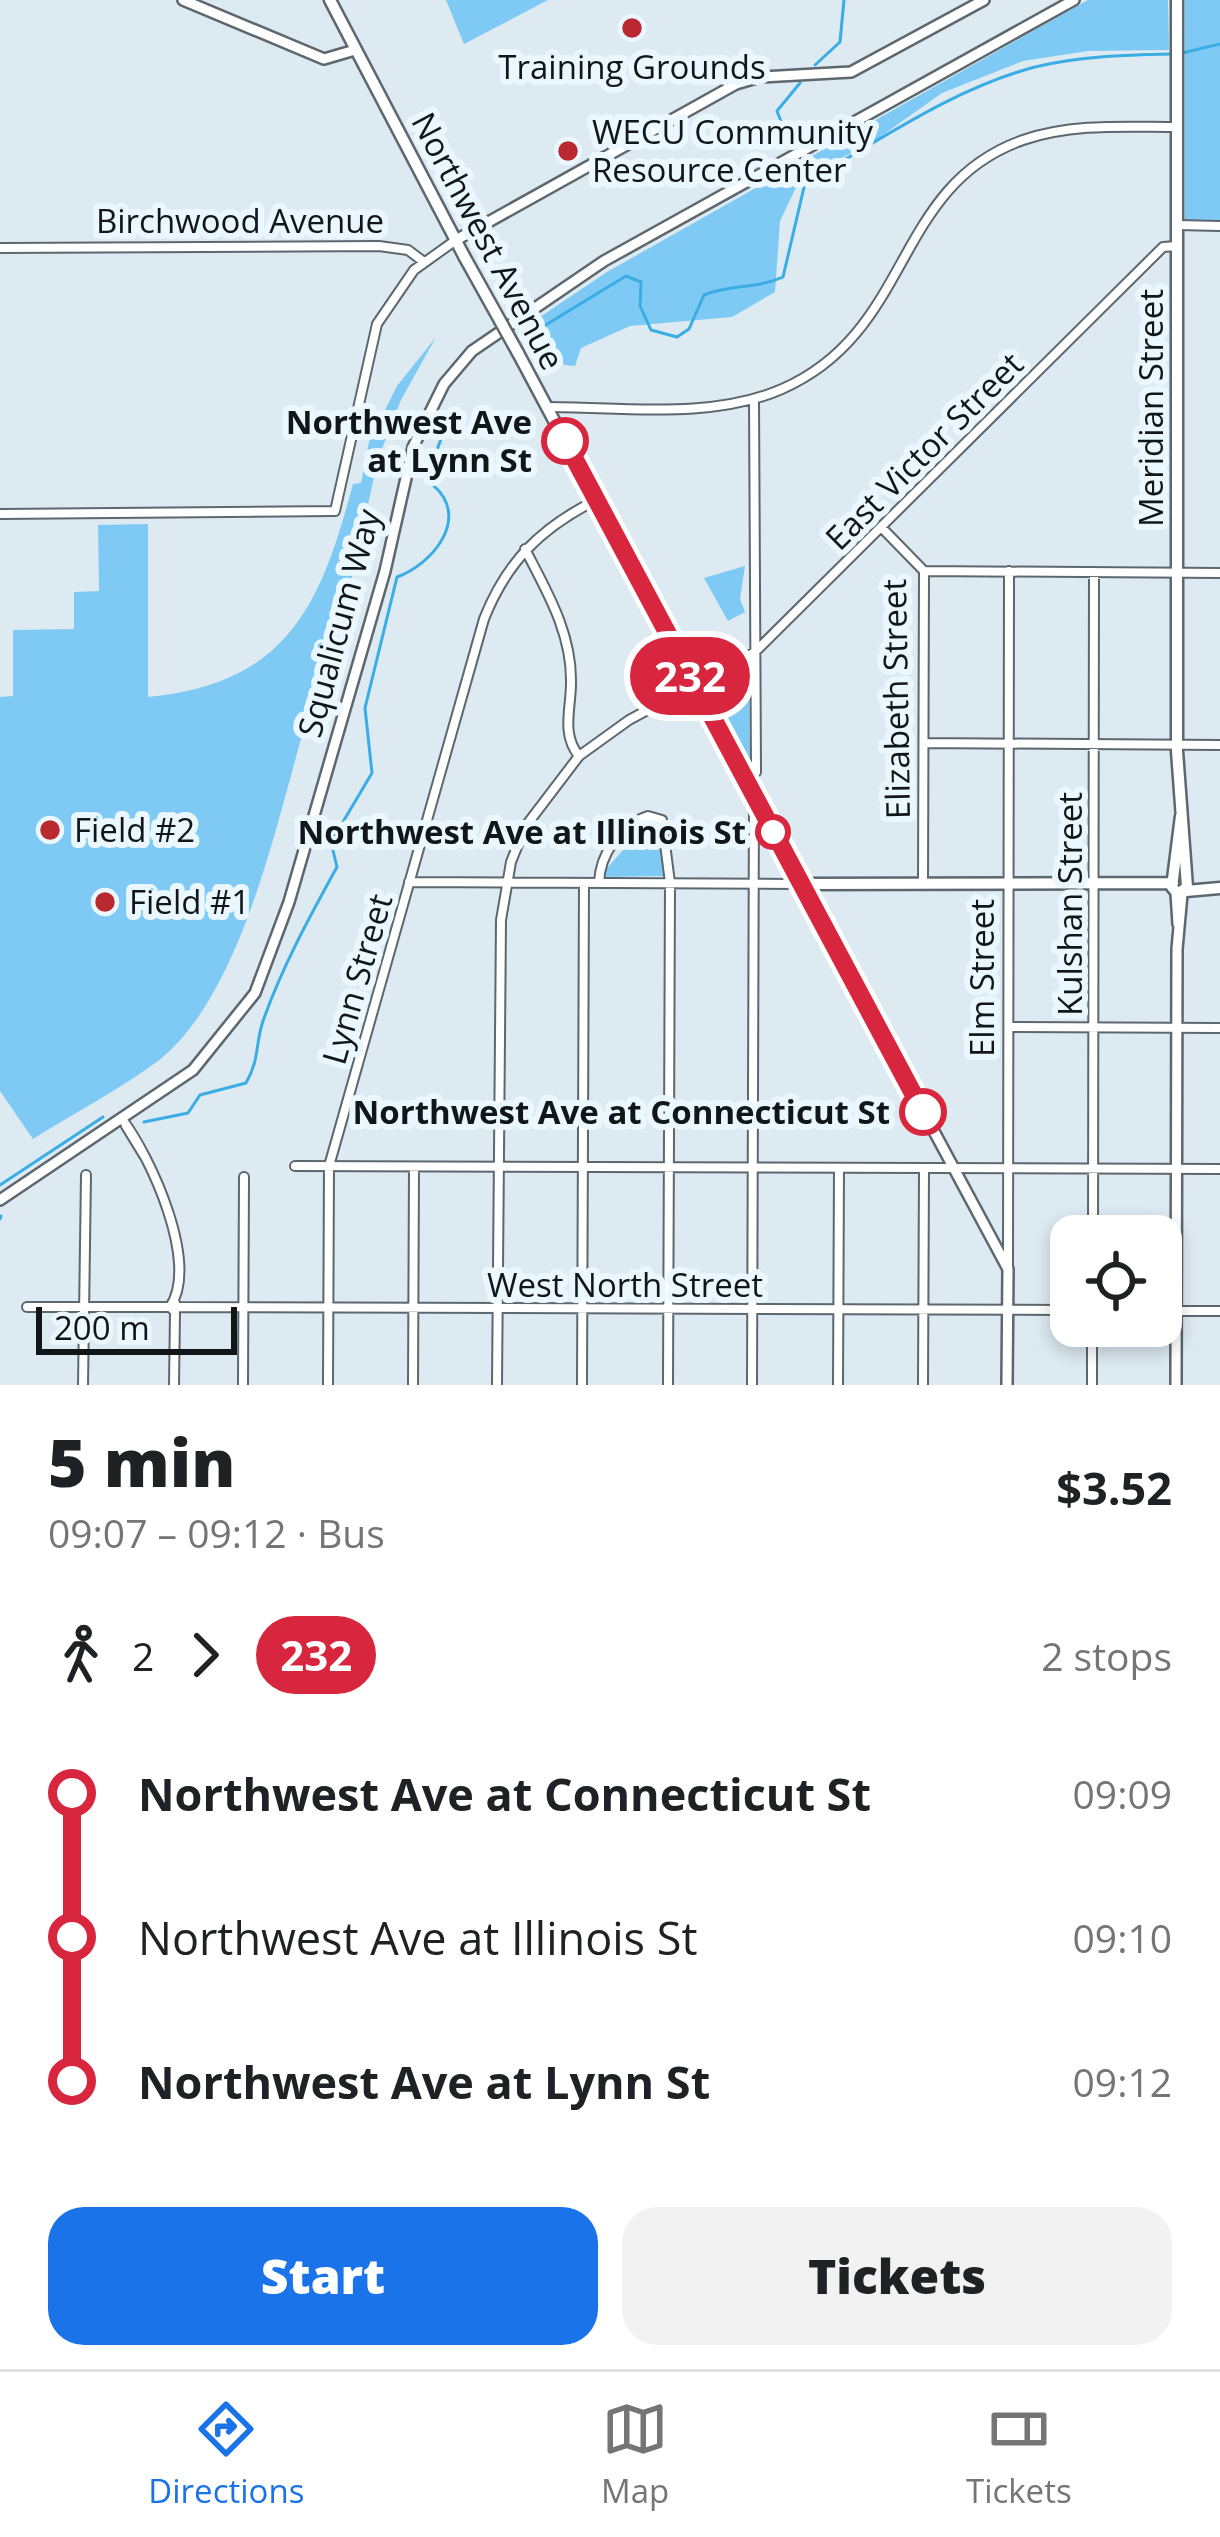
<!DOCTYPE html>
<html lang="en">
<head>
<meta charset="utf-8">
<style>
	body { margin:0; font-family:"Open Sans",sans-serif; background:#f2f2f2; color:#202124; height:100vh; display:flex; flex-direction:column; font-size:45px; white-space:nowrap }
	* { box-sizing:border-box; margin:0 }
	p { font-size:39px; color:#757577 }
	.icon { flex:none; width:66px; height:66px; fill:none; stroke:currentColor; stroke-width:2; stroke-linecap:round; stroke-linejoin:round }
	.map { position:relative; height:1385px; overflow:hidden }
	.side { display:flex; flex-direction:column; background:#fff; flex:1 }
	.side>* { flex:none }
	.badge { padding:0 24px; border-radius:39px; font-size:42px; line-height:78px }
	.tools { position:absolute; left:1050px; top:1215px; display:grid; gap:24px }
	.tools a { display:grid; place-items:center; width:132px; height:132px; border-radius:24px; background:#fff; box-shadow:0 6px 18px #0003; font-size:60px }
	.scale { position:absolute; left:36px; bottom:30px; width:201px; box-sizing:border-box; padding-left:12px; border:6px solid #111618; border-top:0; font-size:33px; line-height:42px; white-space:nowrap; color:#111618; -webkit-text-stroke:9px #eaf7ff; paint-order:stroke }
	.map>.badge { position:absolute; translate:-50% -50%; box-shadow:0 0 0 6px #fff }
	.legs { display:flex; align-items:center; gap:18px; height:132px; padding:0 48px; font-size:39px }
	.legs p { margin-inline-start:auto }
	.head { display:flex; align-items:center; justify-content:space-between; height:204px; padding:0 48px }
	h1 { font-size:66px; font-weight:800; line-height:90px }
	.action { display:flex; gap:24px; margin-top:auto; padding:24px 48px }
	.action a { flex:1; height:138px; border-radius:36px; background:#1a73e8; color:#fff; font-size:48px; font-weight:800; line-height:138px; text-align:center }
	.action a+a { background:#f2f2f2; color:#202124 }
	ul { padding:0 48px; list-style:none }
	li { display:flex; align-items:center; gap:42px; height:144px; font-size:45px }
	li i { display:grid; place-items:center; width:18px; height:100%; margin:0 15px; background:currentColor }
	li i::after { content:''; width:30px; height:30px; margin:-15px; border:9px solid; border-radius:50%; background:#fff }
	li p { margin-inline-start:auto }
	li:first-child i { background:linear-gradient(#0000 50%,currentColor 0) }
	li:last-child i { background:linear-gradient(currentColor 50%,#0000 0) }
	.tab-bar { display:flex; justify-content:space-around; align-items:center; height:168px; border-top:3px solid #e0e0e0; background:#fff; font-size:33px; color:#757577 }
	.tab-bar a { display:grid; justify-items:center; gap:6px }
	.tab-bar .current { color:#1a73e8 }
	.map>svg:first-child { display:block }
</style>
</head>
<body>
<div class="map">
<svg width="1220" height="1385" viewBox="0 0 1220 1385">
	<rect width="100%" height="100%" fill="#ddeaf1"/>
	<!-- green -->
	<path fill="#7fcaf4" d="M 446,0 L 548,0 L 464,44 Z
		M 1088,0 L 1168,0 L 1169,50 L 1088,51 L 1023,61 L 942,93 L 873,142 L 800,179 L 780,221 L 775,292 L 732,317 L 630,326 L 581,348 L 575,366 L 564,365 L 558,350 L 537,345 L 528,350 L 519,331 L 607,272 Z
		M 1185,0 L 1220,0 L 1220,222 L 1185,220 Z
		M 436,337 L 401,400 L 378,459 L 321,718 L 307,718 C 277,819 243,994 158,1061 C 119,1090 74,1113 33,1139 L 0,1091 L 0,697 L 13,696 L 13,630 L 74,629 L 74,592 L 99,591 L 98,525 L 148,524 L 148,697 C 288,684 321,604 353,484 L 361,483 L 373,422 L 379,422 L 397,386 Z
		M 745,566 L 740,599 L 745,612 L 728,621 L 704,578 Z
		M 749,666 L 750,770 L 706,688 Z
		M 649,821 L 660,834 L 663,876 L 599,877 Z"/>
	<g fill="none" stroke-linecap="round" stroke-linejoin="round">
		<!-- stream -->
		<path stroke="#3bade5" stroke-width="3" d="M 1182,53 L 1220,44
			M 815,65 L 840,42 L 844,0
			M 790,145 L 777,111 L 800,83
			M 799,168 L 804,181
			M 539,329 L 626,276 L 641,282 L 640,306 L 651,330 L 677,337 L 689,329 L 704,295 C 730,284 757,289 783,277 L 805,183 C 877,142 954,88 1035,67 C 1080,56 1126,55 1172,54
			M 144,1122 L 188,1113 L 200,1095 L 246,1083 C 260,1058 255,1045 263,1021 C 282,967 310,916 337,867 L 331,842 L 372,773 L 365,708 L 397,577 C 431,565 471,519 434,486 L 432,463 L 452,410
			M 0,1185 L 103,1117
			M 0,1219 L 1,1216"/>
		<defs>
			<path id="minor" d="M 1178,225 L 1220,226
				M 0,248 L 379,246 L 408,250 L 424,262
				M 754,399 L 756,772
				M 546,407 C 622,407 711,420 782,389 C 914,331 892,186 1023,140 C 1073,123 1125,127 1177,127
				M 0,514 L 335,511 L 377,324 L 414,270 L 456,240
				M 881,527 L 924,571 L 923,883
				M 525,549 C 547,592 572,633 571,683 C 571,709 561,734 579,756
				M 924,571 L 1220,573
				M 924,743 L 1220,745
				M 409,882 L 800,884
				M 599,883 C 600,854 620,825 648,816 L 662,820 L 670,883 L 668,1385
				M 1009,1027 L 1220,1028
				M 122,1119 C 150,1156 200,1263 170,1307 L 175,1312 L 175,1303
				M 126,1126 L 145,1157
				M 295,1166 L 1220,1169
				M 1093,1236 L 1094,572
				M 1008,1268 L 1009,571
				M 27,1307 L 170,1307
				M 179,1307 L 1071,1310
				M 1161,1311 L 1220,1311
				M 83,1385 L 86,1175
				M 174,1385 L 175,1312
				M 243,1385 L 244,1177
				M 328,1385 L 329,1166 L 484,619 C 507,561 541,528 596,500
				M 413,1385 L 414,1167
				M 497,1385 L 501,920 L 511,862 L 525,827 L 579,756 L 629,720 L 755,652 L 1163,247 L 1177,246
				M 582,1385 L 584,883
				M 752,1385 L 754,799
				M 838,1385 L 839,1168
				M 923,1385 L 924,1168
				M 1092,1385 L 1092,1326"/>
			<path id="tertiary" d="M 183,0 L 324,59 L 355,50
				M 456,240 L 736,84 L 760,77 L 851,72 L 984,0
				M 801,884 L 1008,1269 L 1007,1385
				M 1176,893 L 1178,924
				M 0,1200 L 193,1070 L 255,993 L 289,902 L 385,571 L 413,447 L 444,384 L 472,351 L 604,261 L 1074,0
				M 1176,1385 L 1177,949 L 1182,894"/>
			<path id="secondary" d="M 330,0 L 464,256
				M 1177,0 L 1177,751 L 1187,887 L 1178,894 L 1172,887 L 1181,816
				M 518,353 L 801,884 L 1173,883
				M 1186,891 L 1220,888"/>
		</defs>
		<!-- minor casing -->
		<use href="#minor" stroke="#5c676e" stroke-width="12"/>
		<!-- tertiary casing -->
		<use href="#tertiary" stroke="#5c676e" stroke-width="14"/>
		<!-- secondary casing -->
		<use href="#secondary" stroke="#5c676e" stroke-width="15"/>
		<!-- minor -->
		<use href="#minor" stroke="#fff" stroke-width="8"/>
		<!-- tertiary -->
		<use href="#tertiary" stroke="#fff" stroke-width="9"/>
		<!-- secondary -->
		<use href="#secondary" stroke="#fff" stroke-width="10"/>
		<defs>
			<path id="secondary-bridge" d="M 464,256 L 518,353"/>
		</defs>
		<!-- secondary-bridge casing -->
		<use href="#secondary-bridge" stroke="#5c676e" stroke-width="15" stroke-linecap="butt"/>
		<!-- secondary-bridge -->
		<use href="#secondary-bridge" stroke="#fff" stroke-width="10"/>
	</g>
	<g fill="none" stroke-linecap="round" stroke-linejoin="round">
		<defs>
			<path id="line-1" d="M 565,441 L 923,1112"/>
		</defs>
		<!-- line-1 casing -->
		<use href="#line-1" stroke="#fff" stroke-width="27"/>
		<!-- line-1 -->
		<use href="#line-1" stroke="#d7263d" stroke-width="18"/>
	</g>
	<!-- markers -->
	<g fill="#b9292f" stroke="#eaf7ff" stroke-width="4.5">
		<circle cx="632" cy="28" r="12"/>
		<circle cx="568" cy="151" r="12"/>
		<circle cx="50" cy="830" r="12"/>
		<circle cx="105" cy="902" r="12"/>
	</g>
	<g fill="#fff" stroke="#d7263d" stroke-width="6">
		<circle cx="565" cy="441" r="21"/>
		<circle cx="773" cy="832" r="15"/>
		<circle cx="923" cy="1112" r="21"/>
	</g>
	<g text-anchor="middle" stroke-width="12" stroke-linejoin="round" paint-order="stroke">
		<!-- poi labels -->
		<g font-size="33" fill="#111618" stroke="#eaf7ff" text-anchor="start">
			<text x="632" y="79" text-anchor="middle">Training Grounds</text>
			<text x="592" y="144">WECU Community<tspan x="592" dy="38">Resource Center</tspan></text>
			<text x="74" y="842">Field #2</text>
			<text x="129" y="914">Field #1</text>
		</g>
		<!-- street labels -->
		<g font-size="33" fill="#111618" stroke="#eaf7ff">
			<text x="240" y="233">Birchwood Avenue</text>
			<text transform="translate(488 241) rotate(62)" y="12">Northwest Avenue</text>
			<text transform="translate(1151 408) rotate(-90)" y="12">Meridian Street</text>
			<text transform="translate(924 451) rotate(-45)" y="12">East Victor Street</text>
			<text transform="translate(339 623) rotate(-75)" y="12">Squalicum Way</text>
			<text transform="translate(896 699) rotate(-91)" y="12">Elizabeth Street</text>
			<text transform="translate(1070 904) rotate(-90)" y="12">Kulshan Street</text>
			<text transform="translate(982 978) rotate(-90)" y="12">Elm Street</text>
			<text transform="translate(357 979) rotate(-74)" y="12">Lynn Street</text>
			<text x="625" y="1297">West North Street</text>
		</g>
		<!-- stop labels -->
		<g font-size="33" font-weight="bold" fill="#111618" stroke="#eaf7ff" text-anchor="end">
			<text x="532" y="434">Northwest Ave<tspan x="532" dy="38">at Lynn St</tspan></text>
			<text x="746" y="844">Northwest Ave at Illinois St</text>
			<text x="890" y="1124">Northwest Ave at Connecticut St</text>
		</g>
	</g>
</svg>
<div class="tools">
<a><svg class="icon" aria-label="locate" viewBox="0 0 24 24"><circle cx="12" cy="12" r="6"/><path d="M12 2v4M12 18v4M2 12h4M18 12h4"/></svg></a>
</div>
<div class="scale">200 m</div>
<b class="badge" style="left:690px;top:676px;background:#d7263d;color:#fff">232</b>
</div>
<section class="side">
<div class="head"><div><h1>5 min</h1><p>09:07 – 09:12 · Bus</p></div><b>$3.52</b></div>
<div class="legs"><svg class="icon" aria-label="walk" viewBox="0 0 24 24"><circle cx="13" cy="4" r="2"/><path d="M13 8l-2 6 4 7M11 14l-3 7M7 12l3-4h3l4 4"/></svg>2<svg class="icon" aria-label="forward" viewBox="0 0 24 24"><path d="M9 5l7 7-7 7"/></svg><b class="badge" style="background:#d7263d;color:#fff">232</b><p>2 stops</p></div>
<ul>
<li><i style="color:#d7263d"></i><b>Northwest Ave at Connecticut St</b><p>09:09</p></li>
<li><i style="color:#d7263d"></i><span>Northwest Ave at Illinois St</span><p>09:10</p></li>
<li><i style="color:#d7263d"></i><b>Northwest Ave at Lynn St</b><p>09:12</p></li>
</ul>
<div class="action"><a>Start</a><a>Tickets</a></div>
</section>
<nav class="tab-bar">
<a class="current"><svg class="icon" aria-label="directions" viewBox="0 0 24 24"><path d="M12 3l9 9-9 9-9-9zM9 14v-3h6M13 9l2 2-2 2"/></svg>Directions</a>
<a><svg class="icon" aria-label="map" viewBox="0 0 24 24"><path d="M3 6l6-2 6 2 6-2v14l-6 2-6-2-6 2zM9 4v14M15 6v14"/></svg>Map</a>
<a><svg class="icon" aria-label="tickets" viewBox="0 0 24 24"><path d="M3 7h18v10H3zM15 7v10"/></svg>Tickets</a>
</nav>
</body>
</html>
